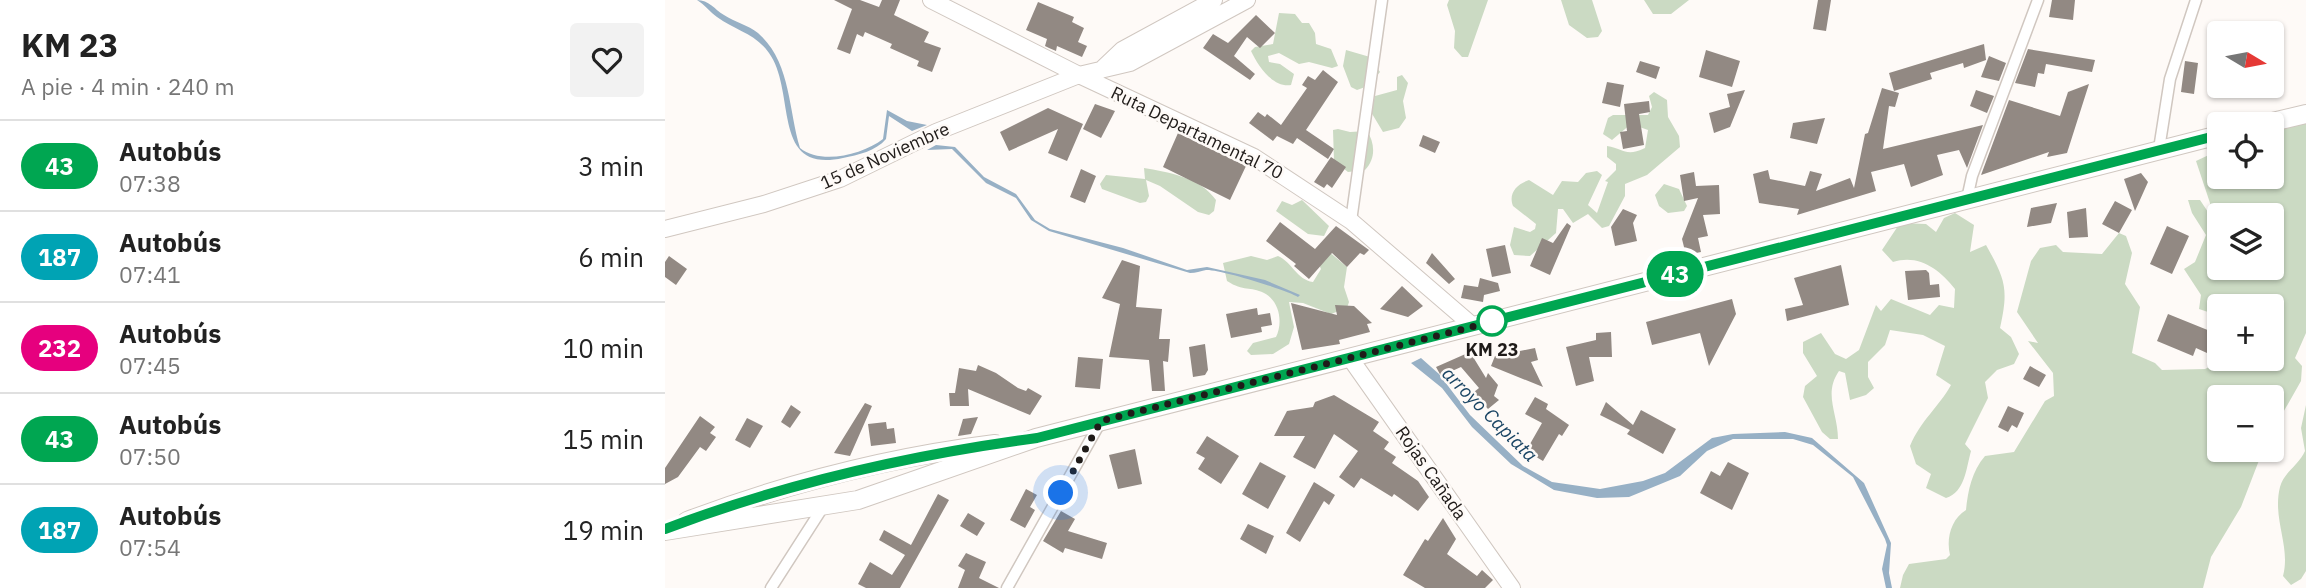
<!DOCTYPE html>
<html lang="es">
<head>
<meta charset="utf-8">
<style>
	body { margin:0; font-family:"IBM Plex Sans",sans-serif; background:#f2f2f2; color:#222; height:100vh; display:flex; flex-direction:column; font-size:26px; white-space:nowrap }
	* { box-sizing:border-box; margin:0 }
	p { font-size:23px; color:#767676 }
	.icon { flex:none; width:38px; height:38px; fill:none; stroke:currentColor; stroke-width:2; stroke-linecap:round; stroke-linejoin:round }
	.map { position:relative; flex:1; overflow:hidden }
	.sheet { display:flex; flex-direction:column; background:#fff; width:665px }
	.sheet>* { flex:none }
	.badge { padding:0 14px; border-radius:23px; font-size:24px; line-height:46px }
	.needle { width:46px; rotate:100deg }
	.fabs { position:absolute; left:1542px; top:21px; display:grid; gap:14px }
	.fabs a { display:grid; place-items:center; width:77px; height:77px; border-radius:7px; background:#fff; box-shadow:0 2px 5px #0004; font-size:35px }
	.you { position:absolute; width:35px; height:35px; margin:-18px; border:5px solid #fff; border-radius:50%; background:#1a73e8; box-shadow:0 0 0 10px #1a73e833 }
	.map>.badge { position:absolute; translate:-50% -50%; box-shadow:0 0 0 4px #fff }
	.round { display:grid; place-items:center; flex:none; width:74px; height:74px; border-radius:7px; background:#f2f2f2 }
	.summary { display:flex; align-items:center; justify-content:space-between; height:119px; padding:0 21px }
	h1 { font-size:33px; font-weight:700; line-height:52px }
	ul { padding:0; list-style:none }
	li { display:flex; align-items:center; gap:21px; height:91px; padding:0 21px; border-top:2px solid #e0e0e0 }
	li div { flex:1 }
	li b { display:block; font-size:26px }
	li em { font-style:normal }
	li .badge { min-width:77px; font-weight:700; text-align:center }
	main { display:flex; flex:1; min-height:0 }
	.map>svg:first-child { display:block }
</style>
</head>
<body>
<main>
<section class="sheet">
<div class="summary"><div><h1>KM 23</h1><p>A pie · 4 min · 240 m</p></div><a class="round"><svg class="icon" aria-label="heart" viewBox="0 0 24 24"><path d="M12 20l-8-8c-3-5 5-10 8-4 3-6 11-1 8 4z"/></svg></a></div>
<ul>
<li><span class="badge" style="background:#00a651;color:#fff">43</span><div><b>Autobús</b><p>07:38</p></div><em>3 min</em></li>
<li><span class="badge" style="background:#00a3b4;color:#fff">187</span><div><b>Autobús</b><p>07:41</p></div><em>6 min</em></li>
<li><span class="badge" style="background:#e6007e;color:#fff">232</span><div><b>Autobús</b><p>07:45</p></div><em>10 min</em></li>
<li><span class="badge" style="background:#00a651;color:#fff">43</span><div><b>Autobús</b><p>07:50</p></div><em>15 min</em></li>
<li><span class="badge" style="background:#00a3b4;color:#fff">187</span><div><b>Autobús</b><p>07:54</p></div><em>19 min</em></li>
</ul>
</section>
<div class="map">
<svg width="1641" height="588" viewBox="0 0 1641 588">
	<rect width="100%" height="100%" fill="#fefaf7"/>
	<!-- green -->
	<path fill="#cbdac3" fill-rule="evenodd" d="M 784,0 L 823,0 L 803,57 L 797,57 L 789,48 L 790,31 L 782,5 Z
		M 896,0 L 927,0 L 937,31 L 933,37 L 922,38 L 904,25 Z
		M 979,0 L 1024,0 L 1006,14 L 988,14 Z
		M 614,13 L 630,14 L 637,23 L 644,23 L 650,33 L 651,44 L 666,49 L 673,66 L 667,68 L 644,62 L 634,64 L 614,53 L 603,56 L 604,62 L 615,64 L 629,74 L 626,85 C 608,88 593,66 586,51 L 590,47 L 608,44 Z
		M 681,50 L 705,57 L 715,72 L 703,86 L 692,90 L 686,87 L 678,66 Z
		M 737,75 L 743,83 L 738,101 L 741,118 L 734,128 L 718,132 L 706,112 L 710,96 L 732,90 L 732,77 Z
		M 989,92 L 1002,100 L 1003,117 L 1014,136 L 1015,147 L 982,175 L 960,184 L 960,196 L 944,226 L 937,228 L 923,214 L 908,223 L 898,209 L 893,209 L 891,233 L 865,256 L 849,255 L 845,245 L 849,227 L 865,232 L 870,229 L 871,224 L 848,206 C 843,193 852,184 864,180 L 888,195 L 897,181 L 913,182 L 921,173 L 932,171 L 937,175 L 923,205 L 932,213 L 943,182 L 940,181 L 951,170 L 951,164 L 942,157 L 942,146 C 959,149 961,157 980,148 L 983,130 L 966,124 L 947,140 L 938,134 L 943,118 L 948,115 L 983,115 L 987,107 L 984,96 Z
		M 1626,108 L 1641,112 L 1641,333 L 1630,358 L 1637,366 L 1636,381 L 1607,432 L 1606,397 L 1554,397 L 1554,450 L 1598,450 L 1576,507 L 1546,557 L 1538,588 L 1235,588 L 1238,575 L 1244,564 L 1281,559 L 1285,555 C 1281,539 1286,519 1301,510 C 1303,490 1307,471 1320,456 L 1349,452 L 1380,401 L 1389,396 L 1388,373 L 1363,341 L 1373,343 L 1352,312 L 1366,261 L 1375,248 L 1391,245 L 1398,252 L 1437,254 L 1454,233 L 1461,236 L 1467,253 L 1460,284 L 1475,307 L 1467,353 L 1490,363 L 1497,370 L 1540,369 L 1561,359 L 1606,359 L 1606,306 L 1554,306 L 1554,324 L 1549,314 L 1534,309 L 1536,295 L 1519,269 L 1530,262 L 1541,235 L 1527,213 L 1523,200 L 1535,200 L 1545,215 L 1546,206 L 1531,161 L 1548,153 L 1554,154 L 1554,177 L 1606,177 L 1607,141 L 1609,141 L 1607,132 ZM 1554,215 L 1606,215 L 1606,268 L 1554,268 Z
		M 673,129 L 685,132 L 702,131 C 710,143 711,159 700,170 L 683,172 L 669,161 L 668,130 Z
		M 479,168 C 502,172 535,177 551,200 L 549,211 L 544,215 L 533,212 L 495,186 L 481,180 L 484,196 L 481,202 L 475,203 L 437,189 L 435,184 L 441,175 L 480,179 Z
		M 999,184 L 1014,189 L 1022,206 L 1019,211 L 1003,213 L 994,206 L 990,195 Z
		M 637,200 L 664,226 L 659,236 L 643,234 L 611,211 L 617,201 L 627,205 Z
		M 1290,213 L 1309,225 L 1305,252 L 1321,245 C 1340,279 1344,288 1335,328 L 1346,337 L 1354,354 L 1349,364 L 1332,370 L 1320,382 L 1323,398 L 1300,444 L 1306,451 C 1301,469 1300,492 1281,498 L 1261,488 L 1266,474 L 1251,464 L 1245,446 C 1256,420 1273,408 1286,385 L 1271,375 L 1280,346 L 1258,335 L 1225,330 L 1220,345 L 1203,362 L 1203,377 L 1209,388 L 1201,395 L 1185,400 L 1180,373 L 1174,371 C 1158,394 1173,413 1173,439 L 1165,439 L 1157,432 L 1138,397 L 1140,386 L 1152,376 L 1138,353 L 1138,342 L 1156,333 L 1170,354 L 1181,359 L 1194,350 L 1211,305 L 1216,311 L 1226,299 L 1265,315 L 1274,305 L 1289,308 L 1290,289 C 1274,269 1254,254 1228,262 L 1217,250 L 1235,223 L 1261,224 L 1271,232 L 1279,218 Z
		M 656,245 L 682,267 L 679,287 L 684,302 L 682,308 L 666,314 L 638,303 L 624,302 L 629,327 L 624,344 L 608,354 L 586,355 L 582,351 L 588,343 L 611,337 C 618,323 615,301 599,293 C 585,286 579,292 562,281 L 558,263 L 586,256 L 602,260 L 613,256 C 627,262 632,280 648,282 L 656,269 L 648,252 Z
		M 1641,405 L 1641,571 L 1636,579 L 1626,585 L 1618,576 C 1626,546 1607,519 1615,487 C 1619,472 1634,465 1640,451 L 1636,428 Z"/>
	<!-- water -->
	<path fill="#97b0c5" d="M 32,0 C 44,0 49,9 59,15 C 70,22 83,25 93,33 C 126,62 123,108 135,148 C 156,165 197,155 218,139 L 222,110 L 242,121 L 262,125 L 247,131 L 224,116 L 221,139 C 211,151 193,155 178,158 C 105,174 132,92 104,53 C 90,33 71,31 52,17 C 45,12 40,5 32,0 Z
		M 271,145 L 290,147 L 319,177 L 351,194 L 370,220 L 385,229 L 458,248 L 522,270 L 542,267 L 600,280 L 635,295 L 633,297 C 622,290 554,269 541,270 C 535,271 531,273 525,273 L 384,231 L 366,220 L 351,198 L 321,183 L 287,149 L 262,150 Z
		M 756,358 L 774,374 L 805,415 L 858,466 L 887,482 L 935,489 L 978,481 L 1000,473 L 1047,438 L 1068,434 L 1120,432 L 1147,438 L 1199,483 L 1226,543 L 1224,573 L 1227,588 L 1221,588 L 1217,569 L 1222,545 L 1220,539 L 1188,477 L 1148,445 L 1128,439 L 1068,439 L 1042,451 L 1015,476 L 964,497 L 932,498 L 889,490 L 846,464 L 807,427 L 777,388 L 746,363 Z"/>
	<!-- building -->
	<path fill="#928983" d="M 169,0 L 195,0 L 214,7 L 217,0 L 235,0 L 229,15 L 264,32 L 259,42 L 276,48 L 267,72 L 252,66 L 254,61 L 225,48 L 227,44 L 200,32 L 198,37 L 192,34 L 185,54 L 172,49 L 187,9 Z
		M 1153,0 L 1166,0 L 1161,31 L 1148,29 Z
		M 1387,0 L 1410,0 L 1408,20 L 1384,17 Z
		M 373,2 L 409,17 L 407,22 L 419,28 L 413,42 L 422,46 L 417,57 L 392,46 L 391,51 L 384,48 L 380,46 L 382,39 L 361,30 Z
		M 591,15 L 610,33 L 595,48 L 582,37 L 569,56 L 590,74 L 585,80 L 538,48 L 548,34 L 563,43 Z
		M 1319,44 L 1321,60 L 1299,68 L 1298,63 L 1265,73 L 1267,79 L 1229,91 L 1224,73 Z
		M 1363,49 L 1430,60 L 1427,72 L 1381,64 L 1379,74 L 1373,73 L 1370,87 L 1350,83 Z
		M 1041,50 L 1075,61 L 1067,87 L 1034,77 Z
		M 1324,56 L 1341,63 L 1334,81 L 1316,77 Z
		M 975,61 L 995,67 L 991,79 L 971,72 Z
		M 1520,61 L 1533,63 L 1529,94 L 1516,92 Z
		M 658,70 L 673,82 L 641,130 L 669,149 L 663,159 L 632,138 L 628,144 L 612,136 L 608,141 L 584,123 L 593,112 L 600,117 L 602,114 L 616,125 L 642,88 L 637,85 L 643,76 L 650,80 Z
		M 942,82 L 959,85 L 955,107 L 937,103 Z
		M 1424,84 L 1402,153 L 1382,157 L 1384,152 L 1316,175 L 1344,100 L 1395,116 L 1403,92 Z
		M 1217,88 L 1234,93 L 1230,107 L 1224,106 L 1218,149 L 1318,125 L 1302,168 L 1294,150 L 1272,155 L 1278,175 L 1246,187 L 1239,164 L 1206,172 L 1211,191 L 1132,215 L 1134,209 L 1094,203 L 1088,174 L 1103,170 L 1105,179 L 1140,186 L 1145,171 L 1157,174 L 1151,191 L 1185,178 L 1189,188 L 1200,134 L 1203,133 Z
		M 1080,90 L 1065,127 L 1049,133 L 1044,113 L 1065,107 L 1062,94 Z
		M 1311,90 L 1329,96 L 1322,113 L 1305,106 Z
		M 984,101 L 985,112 L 974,114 L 979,145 L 958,149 L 955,132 L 962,131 L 959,104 Z
		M 430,104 L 450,111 L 436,138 L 418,129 Z
		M 383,108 L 418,124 L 402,161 L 383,153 L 393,129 L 344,151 L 335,132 Z
		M 1160,118 L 1152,144 L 1125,138 L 1128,123 Z
		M 513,133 L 581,166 L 565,200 L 498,167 Z
		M 758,135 L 775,142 L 770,153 L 754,146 Z
		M 666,157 L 681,167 L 667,188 L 662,184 L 659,188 L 649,182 Z
		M 416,169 L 431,176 L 420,203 L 405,197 Z
		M 1029,172 L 1031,186 L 1054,185 L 1055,214 L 1038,215 L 1043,236 L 1033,238 L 1036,252 L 1021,255 L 1017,239 L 1033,198 L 1019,201 L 1015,175 Z
		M 1476,173 L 1483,182 L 1470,211 L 1459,179 Z
		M 1450,201 L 1467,210 L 1454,233 L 1437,224 Z
		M 1392,203 L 1386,223 L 1362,227 L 1366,208 Z
		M 1421,208 L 1423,237 L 1404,238 L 1402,212 Z
		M 958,209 L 972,215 L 968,223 L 972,241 L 950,246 L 946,227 Z
		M 615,222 L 650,249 L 671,226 L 704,250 L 699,255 L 695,253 L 682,267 L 667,253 L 644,279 L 629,266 L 631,264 L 601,241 Z
		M 902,223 L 906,226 L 885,275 L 865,266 L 877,238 L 888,243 Z
		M 1502,226 L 1524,236 L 1507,274 L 1485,264 Z
		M 840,245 L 846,273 L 827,277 L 821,249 Z
		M 767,253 L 790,279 L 784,284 L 761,263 Z
		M 4,256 L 22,269 L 11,285 L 0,277 L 0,262 Z
		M 457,260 L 475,266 L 471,307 L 497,309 L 494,339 L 505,339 L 503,362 L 498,361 L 500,391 L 487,391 L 484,360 L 444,357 L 455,304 L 437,298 Z
		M 1176,265 L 1184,305 L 1122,321 L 1120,309 L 1138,305 L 1129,278 Z
		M 1261,270 L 1264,273 L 1265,285 L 1274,284 L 1275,297 L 1243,300 L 1240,271 Z
		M 815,278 L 833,283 L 835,291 L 819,295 L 818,302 L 796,298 L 799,285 L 813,287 Z
		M 737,286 L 758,306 L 743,317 L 715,309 Z
		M 1067,299 L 1071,314 L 1044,366 L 1035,333 L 987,345 L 981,322 Z
		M 626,303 L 672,315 L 670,305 L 689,306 L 707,323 L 702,324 L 705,332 L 674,340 L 675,344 L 637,350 Z
		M 592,308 L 593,315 L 605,313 L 607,325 L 596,327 L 597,332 L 566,338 L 561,314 Z
		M 1503,314 L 1550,333 L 1542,353 L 1531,348 L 1528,356 L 1492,341 Z
		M 946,332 L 947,357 L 924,357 L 929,381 L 911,386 L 901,347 L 931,340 L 931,333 Z
		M 540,344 L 543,370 L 540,375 L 528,377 L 524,347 Z
		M 870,348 L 873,360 L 866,362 L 878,387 L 826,366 L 830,356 Z
		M 805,352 L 821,378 L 823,373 L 833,385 L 829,396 L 834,400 L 823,409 L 816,401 L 809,406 L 813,397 L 809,392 L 814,388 L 796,367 L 776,376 L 771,367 Z
		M 413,357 L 438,359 L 435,389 L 410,387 Z
		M 313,365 L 331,373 L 353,388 L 361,391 L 363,388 L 377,396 L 365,415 L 303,389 L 304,406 L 285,406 L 284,393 L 290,393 L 294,368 L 311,371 Z
		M 1365,366 L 1381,375 L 1374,387 L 1358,379 Z
		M 669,395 L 714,422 L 708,431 L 724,442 L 719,449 L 731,457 L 727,463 L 753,481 L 764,497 L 753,511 L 729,494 L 727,497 L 696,478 L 689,488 L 674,477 L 693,451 L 669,434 L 650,469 L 628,457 L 640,436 L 609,436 L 622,411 L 648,407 L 650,402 Z
		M 870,397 L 883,404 L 881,409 L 904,425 L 897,436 L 894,434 L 878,461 L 861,451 L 877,423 L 860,414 Z
		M 941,402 L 968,425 L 976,410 L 1011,429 L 998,454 L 962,434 L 965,430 L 935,415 Z
		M 200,403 L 207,406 L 185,456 L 169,453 Z
		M 126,405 L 136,412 L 125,428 L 116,422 Z
		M 1343,406 L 1359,413 L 1352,428 L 1347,425 L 1343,432 L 1333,427 Z
		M 35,416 L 50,427 L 45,433 L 51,437 L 41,451 L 35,447 L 13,477 L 0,484 L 0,468 Z
		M 313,417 L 306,434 L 293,436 L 298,419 Z
		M 82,418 L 98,426 L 85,448 L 70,440 Z
		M 221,422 L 222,429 L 229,428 L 231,443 L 206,446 L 203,424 Z
		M 542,436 L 574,456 L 556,484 L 533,469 L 540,458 L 531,453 Z
		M 470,449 L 477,484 L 453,489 L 444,455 Z
		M 595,462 L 621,476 L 603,509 L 577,494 Z
		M 1063,462 L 1084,473 L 1067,510 L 1035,493 L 1046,471 L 1055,476 Z
		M 649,482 L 670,495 L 664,505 L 659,501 L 635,542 L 621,533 Z
		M 361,489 L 372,495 L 365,507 L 370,510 L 360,528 L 345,520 Z
		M 273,494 L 284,500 L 235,588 L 201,588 L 193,584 L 205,562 L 227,575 L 240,555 L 214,540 L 219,530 L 246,545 Z
		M 396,511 L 410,519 L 403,531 L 442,543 L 437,559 L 400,548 L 398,553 L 378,541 Z
		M 303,513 L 320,523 L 312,536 L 295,526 Z
		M 778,518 L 791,539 L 782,554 L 812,576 L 817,570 L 828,580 L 820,588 L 760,588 L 738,575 L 760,539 L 763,541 Z
		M 583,524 L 609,536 L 601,554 L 575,539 Z
		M 301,553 L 321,562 L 314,578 L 334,588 L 293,588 L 300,570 L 293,566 Z"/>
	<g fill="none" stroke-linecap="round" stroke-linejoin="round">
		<defs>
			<path id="street" d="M 1494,149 L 1505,79 L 1531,0
				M 1302,199 L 1307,176 L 1373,0
				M 686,221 L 717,0
				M 106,588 L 158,507
				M 342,588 L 436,421"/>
			<path id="secondary" d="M 266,0 L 414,75 L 589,157 L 686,221 L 808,326
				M 437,69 L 457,50 L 549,0
				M 0,229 L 99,204 L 175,179 L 271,132 L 414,75 L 465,63 L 582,0
				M 685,358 L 847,588"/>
			<path id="primary" d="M 1599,124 L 1641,114
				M 22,521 C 120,484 225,457 330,444
				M 0,531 L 193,500 L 371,438 L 1554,135"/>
		</defs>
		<!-- street casing -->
		<use href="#street" stroke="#d0c7c0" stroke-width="13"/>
		<!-- secondary casing -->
		<use href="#secondary" stroke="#d0c7c0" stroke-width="18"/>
		<!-- primary casing -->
		<use href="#primary" stroke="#d0c7c0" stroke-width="20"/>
		<!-- street -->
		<use href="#street" stroke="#fff" stroke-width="10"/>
		<!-- secondary -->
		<use href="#secondary" stroke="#fff" stroke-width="16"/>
		<!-- primary -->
		<use href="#primary" stroke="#fff" stroke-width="18"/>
	</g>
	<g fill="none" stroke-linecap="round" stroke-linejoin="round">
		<defs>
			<path id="line" d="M 0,529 C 121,483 244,455 372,438 L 1554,135"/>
		</defs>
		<!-- line casing -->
		<use href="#line" stroke="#fff" stroke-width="16"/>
		<!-- line -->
		<use href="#line" stroke="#00a651" stroke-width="10"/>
		<!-- walk -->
		<path stroke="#1f1b19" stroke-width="7" stroke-dasharray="0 12.6" d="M 396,493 L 436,421 L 834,320 L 827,321"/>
	</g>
	<!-- markers -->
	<circle fill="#fff" stroke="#00a651" stroke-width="3.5" cx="827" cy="321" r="14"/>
	<g text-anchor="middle" stroke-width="5" stroke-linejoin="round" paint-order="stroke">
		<!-- street labels -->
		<g font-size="18" fill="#1f1b19" stroke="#fefaf7">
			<text transform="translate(532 133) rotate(26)" y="6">Ruta Departamental 70</text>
			<text transform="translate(220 156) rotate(-24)" y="6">15 de Noviembre</text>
			<text transform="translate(766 473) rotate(55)" y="6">Rojas Cañada</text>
		</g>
		<!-- stop labels -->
		<g font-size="18" font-weight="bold" fill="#1f1b19" stroke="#fefaf7">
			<text x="827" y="356">KM 23</text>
		</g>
		<!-- water labels -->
		<g font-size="19" font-style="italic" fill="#194463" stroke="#fefaf7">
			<text transform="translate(825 414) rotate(45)" y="7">arroyo Capiata</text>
		</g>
	</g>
</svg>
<div class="fabs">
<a><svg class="needle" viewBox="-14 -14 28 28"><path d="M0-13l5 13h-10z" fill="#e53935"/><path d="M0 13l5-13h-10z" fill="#767676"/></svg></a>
<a><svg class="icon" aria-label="locate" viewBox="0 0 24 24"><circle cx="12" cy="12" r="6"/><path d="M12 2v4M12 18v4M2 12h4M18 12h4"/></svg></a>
<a><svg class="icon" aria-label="layers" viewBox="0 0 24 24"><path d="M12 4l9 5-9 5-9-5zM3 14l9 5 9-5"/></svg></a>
<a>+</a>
<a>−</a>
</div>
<div class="you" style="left:396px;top:493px"></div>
<b class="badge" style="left:1010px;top:274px;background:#00a651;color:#fff">43</b>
</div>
</main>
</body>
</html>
